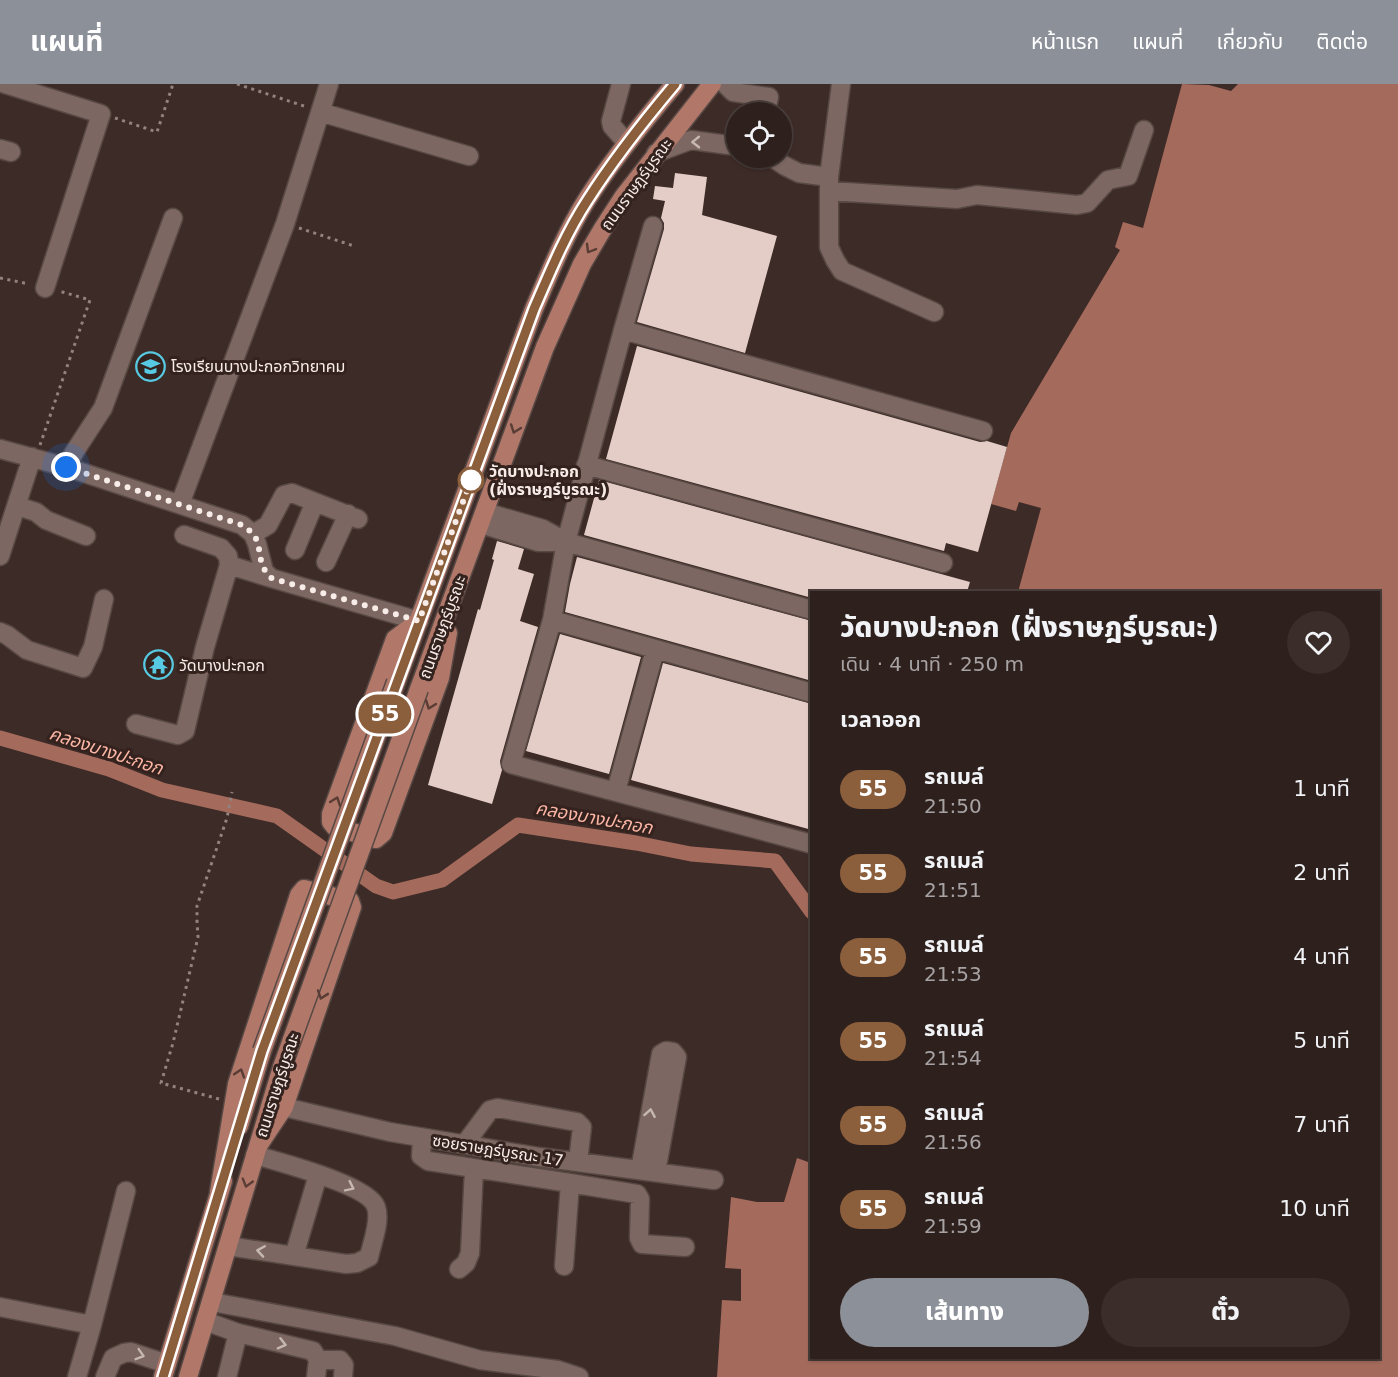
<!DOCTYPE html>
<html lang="th">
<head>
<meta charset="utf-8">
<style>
	body { margin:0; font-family:"DejaVu Sans","Noto Sans Thai",sans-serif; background:#3a2d2a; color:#f1f3f6; height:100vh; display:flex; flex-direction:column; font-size:22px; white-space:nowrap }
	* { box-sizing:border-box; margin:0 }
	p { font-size:20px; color:#a7a3a4 }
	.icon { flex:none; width:33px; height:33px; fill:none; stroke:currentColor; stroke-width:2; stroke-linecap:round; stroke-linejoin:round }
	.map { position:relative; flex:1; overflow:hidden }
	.side { position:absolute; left:810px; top:507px; width:570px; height:768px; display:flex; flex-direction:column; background:#2e201d; border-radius:0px; box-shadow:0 2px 4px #0004,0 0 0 2px #493e3b }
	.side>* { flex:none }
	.badge { padding:0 12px; border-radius:20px; font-size:21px; line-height:39px }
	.tools { position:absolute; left:726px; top:18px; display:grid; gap:12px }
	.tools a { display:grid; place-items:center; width:66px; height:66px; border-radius:50%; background:#2e201d; box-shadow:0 2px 4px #0004,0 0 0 2px #493e3b; font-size:30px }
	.you { position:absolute; width:30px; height:30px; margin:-15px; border:4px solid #fff; border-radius:50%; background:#1a73e8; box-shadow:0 0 0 9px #1a73e833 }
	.map>.badge { position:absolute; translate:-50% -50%; box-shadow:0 0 0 3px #fff }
	h2 { padding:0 30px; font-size:22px; line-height:54px }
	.round { display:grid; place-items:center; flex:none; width:63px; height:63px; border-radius:32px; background:#3a2d2a }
	.head { display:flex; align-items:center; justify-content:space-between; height:102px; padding:0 30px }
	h1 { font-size:28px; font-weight:800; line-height:45px }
	.primary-button { display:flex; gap:12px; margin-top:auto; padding:12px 30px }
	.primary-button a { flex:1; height:69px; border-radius:36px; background:#8c9099; color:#fff; font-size:24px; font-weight:800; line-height:69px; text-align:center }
	.primary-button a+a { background:#3a2d2a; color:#f1f3f6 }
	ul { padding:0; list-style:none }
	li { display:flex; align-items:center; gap:18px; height:84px; padding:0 30px }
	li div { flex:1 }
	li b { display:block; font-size:22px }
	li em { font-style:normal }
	li .badge { min-width:66px; font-weight:700; text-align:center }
	header { display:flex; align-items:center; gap:36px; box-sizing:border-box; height:84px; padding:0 30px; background:#8c9099; color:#fff }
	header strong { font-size:28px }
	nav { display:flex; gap:33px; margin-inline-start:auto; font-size:21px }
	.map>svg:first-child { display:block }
</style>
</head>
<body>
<header>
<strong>แผนที่</strong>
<nav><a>หน้าแรก</a><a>แผนที่</a><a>เกี่ยวกับ</a><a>ติดต่อ</a></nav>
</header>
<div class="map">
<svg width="1398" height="1293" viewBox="0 0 1398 1293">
	<rect width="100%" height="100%" fill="#3d2b27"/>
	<!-- water -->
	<path fill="#a46a5c" d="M 1182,0 L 1209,1 L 1231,7 L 1238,0 L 1398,0 L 1398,1293 L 717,1293 L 722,1216 L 741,1217 L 741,1185 L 725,1184 L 731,1113 L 757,1118 L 784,1118 L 797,1074 L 811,1079 L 812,1274 L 1378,1274 L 1378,508 L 1018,508 L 1041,424 L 1019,418 L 1016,427 L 991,420 L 1011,349 L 1120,166 L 1115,163 L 1123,138 L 1143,144 Z"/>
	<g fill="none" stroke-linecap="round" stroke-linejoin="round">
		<!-- canal -->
		<path stroke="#a46a5c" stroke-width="15" d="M 0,654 L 109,685 L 162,706 L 277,732 L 376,802 L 393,808 L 442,796 L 518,741 L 636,759 L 691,770 L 775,777 L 812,828"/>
	</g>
	<!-- building -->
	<path fill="#e5cdc7" d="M 675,89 L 707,93 L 702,131 L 777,152 L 745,269 L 637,238 L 664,145 L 664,139 L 661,134 L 665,117 L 653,115 L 655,102 L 673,104 Z
		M 637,262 L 980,358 L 987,357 L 1007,363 L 978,468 L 946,459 L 944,467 L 606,375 Z
		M 599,396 L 970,498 L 967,508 L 812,508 L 812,514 L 584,451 Z
		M 497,457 L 524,465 L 518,485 L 534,490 L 520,537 L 538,543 L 500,677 L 502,686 L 492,720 L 428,701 L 478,525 L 480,526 L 494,476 L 492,475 Z
		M 577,473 L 812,537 L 812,597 L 565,528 L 570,500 Z
		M 560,550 L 641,573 L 609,690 L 526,667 Z
		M 663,579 L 812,620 L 812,746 L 631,696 Z"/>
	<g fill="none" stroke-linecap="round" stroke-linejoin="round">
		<defs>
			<path id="minor" d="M 5,0 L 101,30 L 45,204
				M 621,0 L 611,37 L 612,42 L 627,59
				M 725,0 L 733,8 L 769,13 L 766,28
				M 841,0 L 829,93 L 829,163 L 835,176 L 842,187 L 934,228
				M 320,28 L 469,72
				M 0,65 L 11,68
				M 656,69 L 691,56 L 736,62
				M 773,74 L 785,82 L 799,89 L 829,93
				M 829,107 L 957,115 L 977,111 L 1077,121 L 1087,119 L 1108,96 L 1128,92 L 1144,46
				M 653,142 L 623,246 L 566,458 L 552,536 L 511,680 L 812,760
				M 623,246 L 983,347
				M 0,365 L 66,383 L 242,441 L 253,450 L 257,460 L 264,487 L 271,494
				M 586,381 L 943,479
				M 66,383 L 75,367 L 103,324 L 173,134
				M 180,420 L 285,140 L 329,0
				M 17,422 L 36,428 L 46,436 L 86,452
				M 485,428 L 543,445 L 566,458 L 812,526
				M 481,440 L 538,458 L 564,458
				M 253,450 L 268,441 L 284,411 L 292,409 L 358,435
				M 184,451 L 221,464 L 228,472 L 229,481
				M 295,466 L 315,418
				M 0,472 L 32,373
				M 326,478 L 348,430
				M 552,536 L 812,609
				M 0,548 L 7,551 L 27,566 L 83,584 L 93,563 L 104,515
				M 136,640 L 178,651 L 185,647 L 205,563 L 229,481 L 271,494 L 419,537
				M 616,707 L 655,566
				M 284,1023 L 390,1048 L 539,1073 L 714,1096
				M 422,1054 L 421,1072 L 428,1077 L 570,1099 L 637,1110 L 640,1115 L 639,1154 L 642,1160 L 685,1163
				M 464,1061 L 490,1026 L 498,1024 L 577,1038 L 582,1043 L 578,1078
				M 640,1086 L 661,970 L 666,967 L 673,968 L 677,973 L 656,1088
				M 228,1162 L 346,1180 L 357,1179 L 369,1173 C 372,1159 381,1137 376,1123 C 369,1101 278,1078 255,1071
				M 294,1172 L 318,1091
				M 564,1182 L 570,1099
				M 459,1185 L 466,1179 L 470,1169 L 474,1084
				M 212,1218 L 395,1252 L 480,1276 L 558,1286 L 579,1293
				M 0,1223 L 92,1241
				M 205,1237 L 238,1249 L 313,1267 L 318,1276 L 316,1293
				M 318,1276 L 340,1276 L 344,1281 L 343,1293
				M 77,1293 L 92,1241 L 126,1107
				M 105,1293 L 113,1274 L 124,1269 L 131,1268 L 167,1280
				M 227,1293 L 238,1249"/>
			<path id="major" d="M 419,537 L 395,555 L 331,730 L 331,738 L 335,743 L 376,755 L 383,749 L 440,594 L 448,549
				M 396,598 L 534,225 C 550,188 565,151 586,117 C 612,76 643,38 675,0
				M 419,605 L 545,263 L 582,180 L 602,146 L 624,112 L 712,0
				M 239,1042 L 262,967
				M 219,1108 L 237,1000 L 299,811 L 304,805 L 350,817 L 352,823 L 284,1023 L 258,1062
				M 163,1293 L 223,1097
				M 188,1293 L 282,983"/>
		</defs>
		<!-- minor casing -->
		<use href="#minor" stroke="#574844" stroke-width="21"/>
		<!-- major casing -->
		<use href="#major" stroke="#574844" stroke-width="21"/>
		<!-- path -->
		<path stroke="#92837f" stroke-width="3" stroke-dasharray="3 4.5" stroke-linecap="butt" d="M 237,0 L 307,23
			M 115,34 L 157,48 L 173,0
			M 299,144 L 354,162
			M 0,194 L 29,200
			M 40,361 L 90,216 L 59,207
			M 219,1015 L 161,999 L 173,959 L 198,853 L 197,837 L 197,822 L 227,734 L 232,708"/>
		<!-- minor -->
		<use href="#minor" stroke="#7c6762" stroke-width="18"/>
		<!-- major -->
		<use href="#major" stroke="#b1786a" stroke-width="18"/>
		<defs>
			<path id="major-bridge" d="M 262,967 L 396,598
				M 282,983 L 419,605"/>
		</defs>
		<!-- major-bridge casing -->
		<use href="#major-bridge" stroke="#574844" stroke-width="21" stroke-linecap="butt"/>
		<!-- major-bridge -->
		<use href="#major-bridge" stroke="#b1786a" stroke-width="18"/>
	</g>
	<!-- one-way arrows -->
	<defs><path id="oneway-chevron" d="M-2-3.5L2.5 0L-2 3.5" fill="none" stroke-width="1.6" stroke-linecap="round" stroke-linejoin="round" transform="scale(1.5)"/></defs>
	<g stroke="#c6b7b3">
		<use href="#oneway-chevron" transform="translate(696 58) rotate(179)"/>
		<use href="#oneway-chevron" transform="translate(650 1029) rotate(-80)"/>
		<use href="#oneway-chevron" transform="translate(350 1103) rotate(26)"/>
		<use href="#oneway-chevron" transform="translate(261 1167) rotate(-171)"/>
		<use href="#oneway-chevron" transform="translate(282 1260) rotate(14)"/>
		<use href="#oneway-chevron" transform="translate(140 1271) rotate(17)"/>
	</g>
	<g stroke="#593c34">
		<use href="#oneway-chevron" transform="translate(590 165) rotate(120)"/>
		<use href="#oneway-chevron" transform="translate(515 345) rotate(110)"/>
		<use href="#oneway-chevron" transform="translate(430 621) rotate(110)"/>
		<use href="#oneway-chevron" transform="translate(336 717) rotate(-70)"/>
		<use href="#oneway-chevron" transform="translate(322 911) rotate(109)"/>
		<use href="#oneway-chevron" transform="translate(240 989) rotate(-72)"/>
		<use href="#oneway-chevron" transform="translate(247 1099) rotate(106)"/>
	</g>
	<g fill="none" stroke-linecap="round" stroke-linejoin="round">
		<defs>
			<path id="line" d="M 163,1293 L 262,967 L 534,225 C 550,188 565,151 587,117 C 613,76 643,38 675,0"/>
		</defs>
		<!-- line casing -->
		<use href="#line" stroke="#fff" stroke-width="14"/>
		<!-- line -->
		<use href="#line" stroke="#8b5e3c" stroke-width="9"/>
		<!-- walk -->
		<path stroke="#f8ece9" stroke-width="6" stroke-dasharray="0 10.8" d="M 66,383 L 242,441 C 246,444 251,447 254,451 C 263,466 256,479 271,494 L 419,537 L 471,396"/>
	</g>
	<!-- icons -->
	<defs>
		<symbol id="school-ring" viewBox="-11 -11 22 22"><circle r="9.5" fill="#33221d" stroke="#57c9e2" stroke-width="1.5"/><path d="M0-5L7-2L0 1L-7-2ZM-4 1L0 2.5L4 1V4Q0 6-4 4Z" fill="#57c9e2"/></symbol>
		<symbol id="temple-ring" viewBox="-11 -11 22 22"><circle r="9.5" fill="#33221d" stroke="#57c9e2" stroke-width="1.5"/><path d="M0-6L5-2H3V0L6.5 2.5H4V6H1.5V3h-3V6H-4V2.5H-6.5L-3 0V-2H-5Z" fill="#57c9e2"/></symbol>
	</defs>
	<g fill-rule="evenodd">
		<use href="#school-ring" x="134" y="266" width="33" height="33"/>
		<use href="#temple-ring" x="142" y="564" width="33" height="33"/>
	</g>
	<!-- markers -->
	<circle fill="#fff" stroke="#8b5e3c" stroke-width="3" cx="471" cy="396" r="12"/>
	<g text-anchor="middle" stroke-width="6" stroke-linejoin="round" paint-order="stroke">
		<!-- street labels -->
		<g font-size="16" fill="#f8ece9" stroke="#33221d">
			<text transform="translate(636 100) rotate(-54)" y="6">ถนนราษฎร์บูรณะ</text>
			<text transform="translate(442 543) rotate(-70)" y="6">ถนนราษฎร์บูรณะ</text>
			<text transform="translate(277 1001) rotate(-72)" y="6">ถนนราษฎร์บูรณะ</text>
			<text transform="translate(498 1066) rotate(9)" y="6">ซอยราษฎร์บูรณะ 17</text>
		</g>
		<!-- poi labels -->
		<g font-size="16" fill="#f8ece9" stroke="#33221d" text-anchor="start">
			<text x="171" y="288">โรงเรียนบางปะกอกวิทยาคม</text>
			<text x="179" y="587">วัดบางปะกอก</text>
		</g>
		<!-- stop labels -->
		<g font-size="16" font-weight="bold" fill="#f8ece9" stroke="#33221d" text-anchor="start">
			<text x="489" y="393">วัดบางปะกอก<tspan x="489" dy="18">(ฝั่งราษฎร์บูรณะ)</tspan></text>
		</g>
		<!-- water labels -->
		<g font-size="18" font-style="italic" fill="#fdb6a5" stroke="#33221d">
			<text transform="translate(106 667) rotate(18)" y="6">คลองบางปะกอก</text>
			<text transform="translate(594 734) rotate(10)" y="6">คลองบางปะกอก</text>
		</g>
	</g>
</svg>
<div class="tools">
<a><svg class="icon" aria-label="locate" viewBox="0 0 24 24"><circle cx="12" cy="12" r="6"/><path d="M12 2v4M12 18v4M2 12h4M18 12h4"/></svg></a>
</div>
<div class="you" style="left:66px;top:383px"></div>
<b class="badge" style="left:385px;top:630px;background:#8b5e3c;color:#fff">55</b>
<section class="side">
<div class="head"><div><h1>วัดบางปะกอก (ฝั่งราษฎร์บูรณะ)</h1><p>เดิน · 4 นาที · 250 m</p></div><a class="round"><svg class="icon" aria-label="heart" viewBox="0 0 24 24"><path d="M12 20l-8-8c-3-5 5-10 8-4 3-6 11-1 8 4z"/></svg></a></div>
<h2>เวลาออก</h2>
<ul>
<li><span class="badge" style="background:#8b5e3c;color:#fff">55</span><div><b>รถเมล์</b><p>21:50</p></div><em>1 นาที</em></li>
<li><span class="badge" style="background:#8b5e3c;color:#fff">55</span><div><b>รถเมล์</b><p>21:51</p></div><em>2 นาที</em></li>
<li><span class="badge" style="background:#8b5e3c;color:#fff">55</span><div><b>รถเมล์</b><p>21:53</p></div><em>4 นาที</em></li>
<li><span class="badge" style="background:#8b5e3c;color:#fff">55</span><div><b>รถเมล์</b><p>21:54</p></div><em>5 นาที</em></li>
<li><span class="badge" style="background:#8b5e3c;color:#fff">55</span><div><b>รถเมล์</b><p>21:56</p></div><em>7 นาที</em></li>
<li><span class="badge" style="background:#8b5e3c;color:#fff">55</span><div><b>รถเมล์</b><p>21:59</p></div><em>10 นาที</em></li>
</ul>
<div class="primary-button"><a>เส้นทาง</a><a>ตั๋ว</a></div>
</section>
</div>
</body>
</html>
